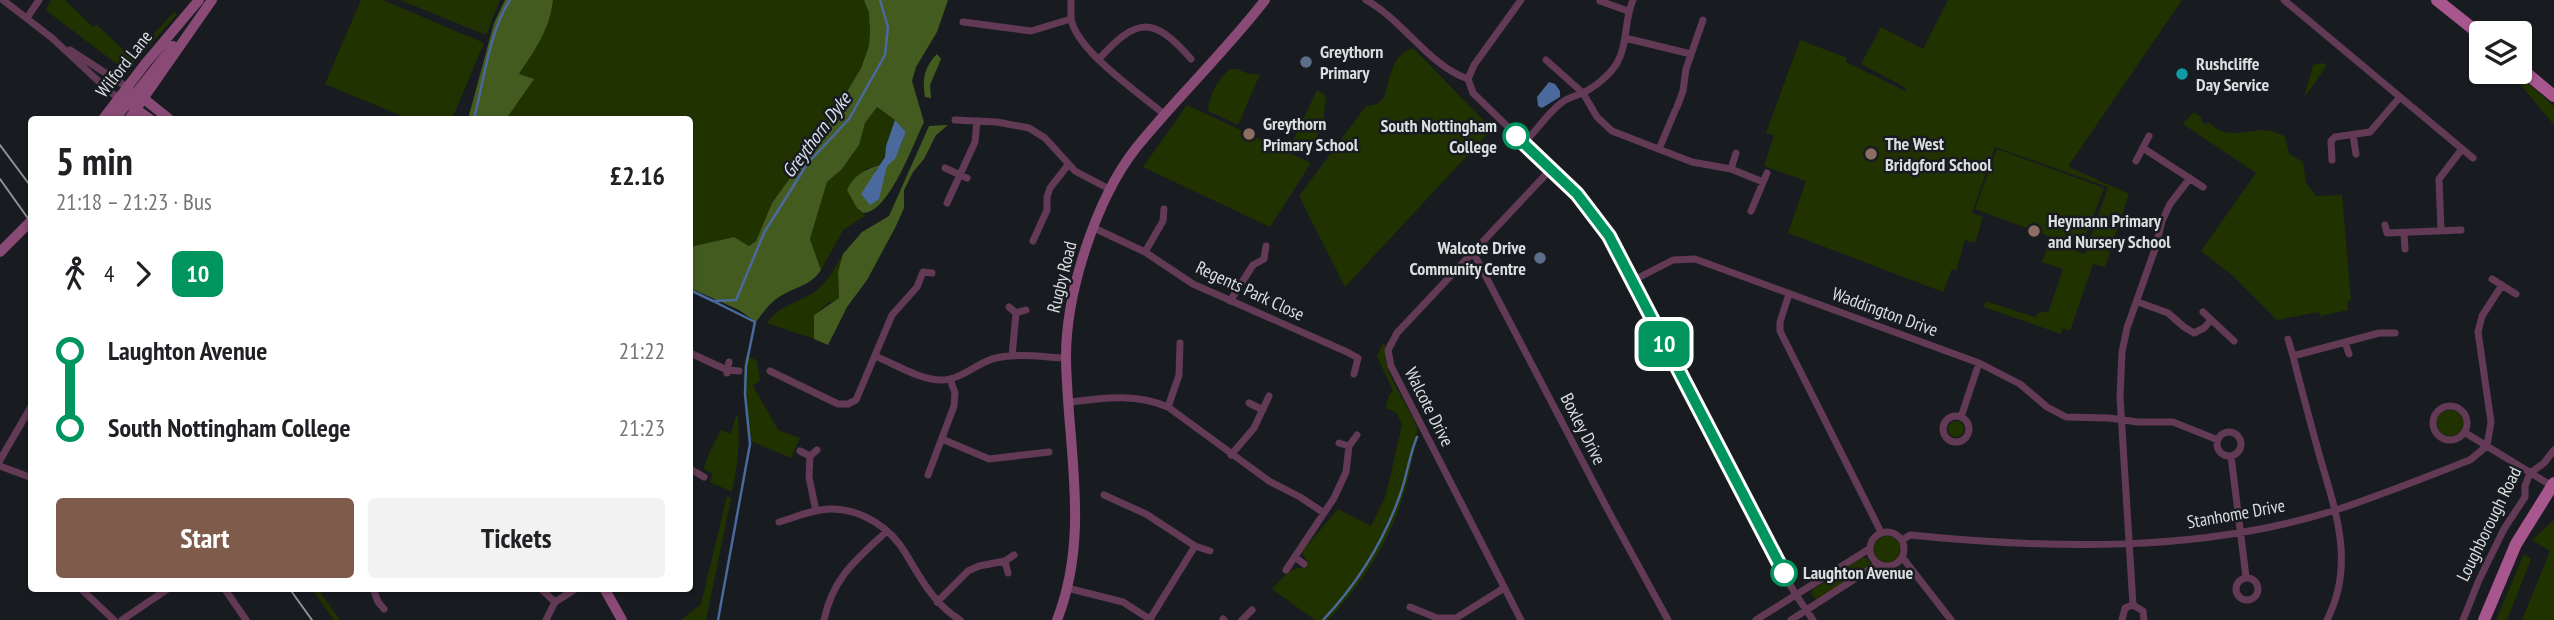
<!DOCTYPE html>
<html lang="en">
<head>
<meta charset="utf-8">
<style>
	body { margin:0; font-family:"PT Sans Narrow",sans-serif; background:#f2f2f2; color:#202124; height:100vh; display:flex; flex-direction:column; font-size:26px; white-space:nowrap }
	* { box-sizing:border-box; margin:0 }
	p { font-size:23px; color:#757577 }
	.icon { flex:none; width:38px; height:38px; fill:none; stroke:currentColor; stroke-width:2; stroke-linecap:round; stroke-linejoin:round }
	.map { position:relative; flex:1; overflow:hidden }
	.drawer { position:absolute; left:28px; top:116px; width:665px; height:476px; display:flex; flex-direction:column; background:#fff; border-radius:7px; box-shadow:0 2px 5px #0004 }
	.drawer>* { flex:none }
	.badge { padding:0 14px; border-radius:10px; font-size:24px; line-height:46px }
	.buttons { position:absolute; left:2469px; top:21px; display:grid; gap:14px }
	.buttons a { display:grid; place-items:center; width:63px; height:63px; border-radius:7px; background:#fff; box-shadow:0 2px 5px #0004; font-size:35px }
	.map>.badge { position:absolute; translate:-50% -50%; box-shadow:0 0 0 4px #fff }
	.legs { display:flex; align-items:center; gap:10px; height:77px; padding:0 28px; font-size:23px }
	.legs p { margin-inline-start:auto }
	.headline { display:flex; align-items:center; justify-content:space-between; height:119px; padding:0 28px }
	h1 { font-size:38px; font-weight:700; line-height:52px }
	.cta { display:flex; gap:14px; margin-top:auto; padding:14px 28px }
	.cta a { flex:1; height:80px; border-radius:7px; background:#7e5b4b; color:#fff; font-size:28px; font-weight:700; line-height:80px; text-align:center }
	.cta a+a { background:#f2f2f2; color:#202124 }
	ul { padding:0 28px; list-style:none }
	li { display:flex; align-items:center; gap:24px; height:77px; font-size:26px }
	li i { display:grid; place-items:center; width:10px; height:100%; margin:0 9px; background:currentColor }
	li i::after { content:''; width:18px; height:18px; margin:-9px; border:5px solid; border-radius:50%; background:#fff }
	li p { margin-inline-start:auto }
	li:first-child i { background:linear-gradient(#0000 50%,currentColor 0) }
	li:last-child i { background:linear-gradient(currentColor 50%,#0000 0) }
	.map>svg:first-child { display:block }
</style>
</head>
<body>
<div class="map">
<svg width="2554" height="620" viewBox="0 0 2554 620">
	<rect width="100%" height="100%" fill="#181c20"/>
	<!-- green -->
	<path fill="#203200" d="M 51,0 L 65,0 L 93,27 L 97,25 L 132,58 L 174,12 L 177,14 L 135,62 L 121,67 L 48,12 L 46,10 Z
		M 361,0 L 383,0 L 484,43 L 452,119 L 409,119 L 325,84 Z
		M 400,0 L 500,0 L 486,35 Z
		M 553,0 L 864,0 L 869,13 L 870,32 L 869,46 L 861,68 L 826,127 L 805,146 L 790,178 L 772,203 L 756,241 L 749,246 L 734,237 L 690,247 L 690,119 L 506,119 L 533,79 L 519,74 C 535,50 550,29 553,0 Z
		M 1948,0 L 2182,0 L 2069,165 L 2071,168 L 2129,194 L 2105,267 L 2093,264 L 2070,331 L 2063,328 L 2061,334 L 1984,307 L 1986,301 L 2035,317 L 2041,311 L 2048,313 L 2063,269 L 2042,262 L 2049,242 L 2085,254 L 2108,187 L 1995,147 L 1972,213 L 1983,217 L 1975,243 L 1965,240 L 1956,271 L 1952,269 L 1943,292 L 1788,233 L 1806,181 L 1764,166 L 1774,135 L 1766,133 L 1800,40 L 1847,58 L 1846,62 L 1905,91 L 1906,88 L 1861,64 L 1881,27 L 1923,49 Z
		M 1413,48 L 1492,129 L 1345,287 L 1299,196 L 1366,106 L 1377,104 L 1384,98 C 1390,79 1391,55 1413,48 Z
		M 2322,63 L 2327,65 L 2304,98 L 2313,65 Z
		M 1230,69 L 1237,69 L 1249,74 L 1260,74 L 1238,125 L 1208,111 C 1210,93 1217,81 1230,69 Z
		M 2510,72 L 2515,72 L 2554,106 L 2554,125 Z
		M 1317,90 L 1324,94 L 1326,99 L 1323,121 L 1315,142 L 1303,153 L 1290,147 Z
		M 1187,105 L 1311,163 L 1270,227 L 1143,167 Z
		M 876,107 L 895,120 C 892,132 886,155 881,165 L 865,169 L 857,208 L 865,216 L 843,230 L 821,270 L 810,239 L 827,182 L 842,169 L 859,145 L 865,123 Z
		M 2194,112 L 2202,118 L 2201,121 L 2206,125 L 2208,122 C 2228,140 2240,131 2263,130 C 2270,130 2279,134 2285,136 L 2289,154 L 2303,162 L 2306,183 L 2316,196 L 2342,195 L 2351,300 L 2347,301 L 2348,310 L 2320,316 L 2319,312 L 2277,320 L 2232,275 L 2201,251 L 2256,173 L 2183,124 Z
		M 1997,149 L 2104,188 L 2081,248 L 1975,209 Z
		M 843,254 L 838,272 L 839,299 L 828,303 L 814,315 L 814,339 L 767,323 C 779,304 800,303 817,290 C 829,280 835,267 843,254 Z
		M 1383,344 L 1385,345 C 1382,369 1401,394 1411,414 C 1413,419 1417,425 1417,429 C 1418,439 1413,451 1412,461 C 1400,524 1372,573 1328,620 L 1315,620 L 1272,589 C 1287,574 1286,569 1307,567 L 1308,562 L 1303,555 L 1304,549 L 1338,509 L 1371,526 L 1386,495 L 1402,425 L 1397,413 L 1386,408 L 1389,395 L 1393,391 L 1377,356 Z
		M 746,355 L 757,361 L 760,380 L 753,386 L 778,430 L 800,438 L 791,458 L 751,441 L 743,378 Z
		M2437 423a13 13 0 1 1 26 0a13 13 0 1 1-26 0Z
		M 738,415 C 740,442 738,466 732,492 L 710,482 L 713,474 L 704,469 L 709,453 L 721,430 L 731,434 L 736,416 Z
		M1948 429a8 8 0 1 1 16 0a8 8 0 1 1-16 0Z
		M 727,496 L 731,498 L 706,620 L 681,620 L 701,604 Z
		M 2554,520 L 2554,620 L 2522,620 L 2550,551 L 2532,540 Z
		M1874 549a13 13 0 1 1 26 0a13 13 0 1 1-26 0Z
		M 2524,554 L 2531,559 L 2507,620 L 2496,620 Z
		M 1862,558 L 1867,558 L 1870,562 L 1869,566 L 1817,600 L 1811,594 L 1813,589 Z
		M 311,588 L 317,588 L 340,620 L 334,620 Z"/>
	<!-- forest -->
	<path fill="#445b20" d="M 505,0 L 553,0 C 550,29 535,50 519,74 L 534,79 L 506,119 L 468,119 L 494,23 Z
		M 864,0 L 948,0 L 937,32 L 916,67 L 912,81 L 924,122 C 913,144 889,213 863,213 L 857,208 L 847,190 C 854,175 865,169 881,165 L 874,172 C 896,162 897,154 906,132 L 895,120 L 877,107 L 865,123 L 859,145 L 842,169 L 827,182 L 810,239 L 821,270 C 811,286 794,287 779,297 C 769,303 763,313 756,322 L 739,310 L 690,288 L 690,247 L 734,237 L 749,246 L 756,241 L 772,203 L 790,178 L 805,146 L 826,127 L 861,68 L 869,46 L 870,32 L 869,13 Z
		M 937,54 L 941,59 L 930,85 L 931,98 L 925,97 C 922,80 924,67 937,54 Z
		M 948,125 L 936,135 L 924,159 L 913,172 L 904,190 L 904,208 L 895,228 L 867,280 L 847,307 L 828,345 L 814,339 L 814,315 L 839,298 L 838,272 L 843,254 L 862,232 L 889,216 L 929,126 Z"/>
	<!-- water -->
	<path fill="#4a699c" d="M 1549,82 L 1555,84 L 1560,91 L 1560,97 L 1542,108 L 1538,106 L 1537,97 Z
		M 895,120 L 906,132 L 895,159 L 887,166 L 879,199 L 870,205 L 861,194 L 885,157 L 886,146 Z"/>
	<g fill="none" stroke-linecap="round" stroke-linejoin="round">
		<!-- stream -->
		<path stroke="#4a699c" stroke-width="2.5" d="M 474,119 C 483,84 490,29 510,0
			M 690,290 L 713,301
			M 718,620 L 750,444 L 745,394 L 746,366 L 755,322 L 713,301 L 736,300 L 764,233 L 807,164 L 849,119 L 885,55 L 888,27 L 880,0
			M 1323,620 C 1358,583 1383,543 1400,495 C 1407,476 1409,456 1417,437"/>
		<!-- street -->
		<path stroke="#623a55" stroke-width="7" d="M 3,0 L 52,38 L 109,91 L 120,99
			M 1366,0 C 1403,20 1429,66 1468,79
			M 2284,0 L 2473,158
			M 1600,1 L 1628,11
			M 27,18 L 39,0
			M 1071,19 C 1077,51 1139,93 1165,115
			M 963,22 L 1031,31 L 1071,19 L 1071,0
			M 1625,38 L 1691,54
			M 70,50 L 130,89
			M 1099,59 C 1136,18 1153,15 1191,59
			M 1546,60 L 1583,93 L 1597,117 L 1612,131 L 1692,162 L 1731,169 L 1763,182
			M 1468,79 L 1473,93 L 1577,194 L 1609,236 L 1759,530 L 1796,595 L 1813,620
			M 1468,79 L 1474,65 L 1521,0
			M 1677,107 L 1683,91 L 1686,69 L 1703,20
			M 955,120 L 997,122 L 1029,128 L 1045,138 L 1075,171 L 1111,190
			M 2353,135 L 2356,154
			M 1524,143 C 1537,130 1547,114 1561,103 C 1567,98 1573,97 1580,94 C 1593,89 1610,75 1617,63 C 1628,44 1624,20 1633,0
			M 2143,148 L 2203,187
			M 1659,149 L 1675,111
			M 2332,160 L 2331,141 L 2335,137 L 2370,132 L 2400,97
			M 2136,161 L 2149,136
			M 945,168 L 967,178
			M 1731,169 L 1736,153
			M 947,203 L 975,142 L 977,121
			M 1751,211 L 1767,173
			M 2385,225 L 2387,233 L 2461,230
			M 1094,228 L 1145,252 L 1193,284 L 1347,352 L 1358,358 L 1354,374
			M 2441,231 L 2439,179 L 2462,149
			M 2404,233 L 2405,249
			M 1033,241 L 1047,210 L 1047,197 L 1050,188 L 1068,165
			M 1145,252 L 1163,221 L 1164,209
			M 1473,252 L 1609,512 L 1668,620
			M 2492,279 L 2516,294
			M 1632,281 L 1673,260 L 1695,259 L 1979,363 L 2020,384 L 2047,407 L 2066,417 L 2109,418 L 2138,422 L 2173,422 L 2218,440
			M 1789,294 L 1780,322 L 1780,331 L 1881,532
			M 1230,301 L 1253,265 L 1264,259 L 1266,246
			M 2138,302 L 2168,313 L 2184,327 L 2194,333 L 2204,328 L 2211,320
			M 1009,307 L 1016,313 L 1026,310
			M 2203,312 L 2234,341
			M 2288,339 L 2293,356
			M 2345,342 L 2349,354
			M 690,353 L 727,370 L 727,373
			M 875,356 C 895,364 920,380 941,380 C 962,380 977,362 996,358 C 1018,353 1043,357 1066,358
			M 1012,356 L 1016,313
			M 729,362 L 727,370 L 739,371
			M 770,371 L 838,404 L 848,404 L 856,400 L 892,315 L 917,287 L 923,272 L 932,273
			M 1070,402 C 1104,398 1135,393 1168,407 L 1269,481 L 1300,497 L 1324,513
			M 1249,403 L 1263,410
			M2433 423a17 17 0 1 1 34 0a17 17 0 1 1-34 0Z
			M 1168,407 L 1179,375 L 1180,343
			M1943 429a13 13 0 1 1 26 0a13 13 0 1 1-26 0Z
			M 1961,417 L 1979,363
			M 2464,432 L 2552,486
			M2217 444a12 12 0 1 1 24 0a12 12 0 1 1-24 0Z
			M 942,439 L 989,459 L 1049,452
			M 1339,443 L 1349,446
			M 800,451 L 810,456
			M 1231,455 L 1254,428 L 1269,396
			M 2231,456 L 2246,577
			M 0,460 L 32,405
			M 0,466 L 32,478
			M 690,469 L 704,477
			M 928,475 L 954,406 L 955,393 L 950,379
			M 1104,495 L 1146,514 L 1195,546 L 1210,551
			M 816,511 L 809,477 L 810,456 L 817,450
			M 779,522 C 796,517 814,509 831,509 C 862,509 891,528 906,554 C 921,579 934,604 960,620
			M1870 549a17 17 0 1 1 34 0a17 17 0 1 1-34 0Z
			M 1902,540 L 1910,535 C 2051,549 2199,553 2336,510 C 2381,495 2426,477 2470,460 L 2487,446 L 2491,422 L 2478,332 L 2482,316 L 2502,285
			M 1295,557 L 1304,564
			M 1902,557 L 1951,620
			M 1005,561 L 1014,555
			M 1286,570 L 1334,498 L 1346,472 L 1349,446 L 1357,435
			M2236 589a11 11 0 1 1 22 0a11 11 0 1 1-22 0Z
			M 80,588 L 114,620
			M 224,588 L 246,620
			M 373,588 L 378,602 L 384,609
			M 540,588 L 555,602
			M 1067,588 L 1123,602 L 1151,620
			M 937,602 L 968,571 L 979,566 L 1005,561 L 1008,573
			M 2133,605 L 2120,397 L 2122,352 L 2127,328 L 2155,249 L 2162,221 L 2170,204 L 2190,178
			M 2133,605 L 2143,611 L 2144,620
			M 1410,607 L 1437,618 L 1453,618
			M 1150,619 L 1195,546
			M 1223,619 L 1224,620
			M 122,620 L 169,588
			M 546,620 L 555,602 L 577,588
			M 824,620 C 833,577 856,560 887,531
			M 1242,620 L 1252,610
			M 1453,620 L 1504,588
			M 1521,620 L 1391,366 L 1388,350 L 1397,333 L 1551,169
			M 1756,620 L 1869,549
			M 1791,620 L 1878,564
			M 2122,620 L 2125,608 L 2133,605
			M 2327,620 C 2356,563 2335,510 2319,454 C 2310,421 2301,388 2293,356 L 2379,333 L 2395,333
			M 2463,620 L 2479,580 L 2504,529 L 2525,497 L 2525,486 L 2530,473 L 2544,463 L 2554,450"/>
		<!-- secondary -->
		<path stroke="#894a75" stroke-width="10" d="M 138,94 L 169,119
			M 119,98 L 136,93 L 173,46
			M 133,107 L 150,119
			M 103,119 L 145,64 L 199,0
			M 115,119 L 127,104 L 144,98
			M 129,119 L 212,0
			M 0,252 L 32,220
			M 604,588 L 622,620
			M 1057,620 C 1091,534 1067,445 1066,357 C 1066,292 1096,199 1136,148 C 1177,97 1225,52 1265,0"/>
		<!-- primary -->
		<path stroke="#a7568e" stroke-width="12" d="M 2437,0 L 2482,36
			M 2520,68 L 2554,96
			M 2484,620 L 2516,544 L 2554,483"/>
		<!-- tram -->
		<path stroke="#8d9094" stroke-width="2" d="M 0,145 L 32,188
			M 0,179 L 32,224
			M 289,588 L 312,620"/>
	</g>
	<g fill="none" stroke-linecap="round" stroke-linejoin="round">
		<defs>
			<path id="line-1" d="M 1516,136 L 1577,194 L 1609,236 L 1784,573"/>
		</defs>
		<!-- line-1 casing -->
		<use href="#line-1" stroke="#fff" stroke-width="16"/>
		<!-- line-1 -->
		<use href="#line-1" stroke="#00945e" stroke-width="10"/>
	</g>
	<!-- markers -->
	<g fill="#5c6f8a" stroke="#181c20" stroke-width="2.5">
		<circle cx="1306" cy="62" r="7"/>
		<circle cx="1540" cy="258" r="7"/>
	</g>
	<circle fill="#0f9aa8" stroke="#181c20" stroke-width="2.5" cx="2182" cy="74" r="7"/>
	<g fill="#8d6e63" stroke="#181c20" stroke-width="2.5">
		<circle cx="1249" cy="134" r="7"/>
		<circle cx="1871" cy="154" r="7"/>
		<circle cx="2034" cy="231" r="7"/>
	</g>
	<g fill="#fff" stroke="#00945e" stroke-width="3.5">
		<circle cx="1516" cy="136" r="12"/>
		<circle cx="1784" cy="573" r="12"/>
	</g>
	<g text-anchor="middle" stroke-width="5" stroke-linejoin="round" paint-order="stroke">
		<!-- poi labels -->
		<g font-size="18" font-weight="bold" fill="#dbdee1" stroke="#181c20" text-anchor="start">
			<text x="1320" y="58">Greythorn<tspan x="1320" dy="21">Primary</tspan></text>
			<text x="2196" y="70">Rushcliffe<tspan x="2196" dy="21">Day Service</tspan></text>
			<text x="1263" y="130">Greythorn<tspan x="1263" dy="21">Primary School</tspan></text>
			<text x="1885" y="150">The West<tspan x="1885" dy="21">Bridgford School</tspan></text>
			<text x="2048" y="227">Heymann Primary<tspan x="2048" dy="21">and Nursery School</tspan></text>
			<text x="1526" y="254" text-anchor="end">Walcote Drive<tspan x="1526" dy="21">Community Centre</tspan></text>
		</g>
		<!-- street labels -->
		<g font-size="18" fill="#dbdee1" stroke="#181c20">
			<text transform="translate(124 64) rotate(-52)" y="6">Wilford Lane</text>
			<text transform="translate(1062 277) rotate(-76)" y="6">Rugby Road</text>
			<text transform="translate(1250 291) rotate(25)" y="6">Regents Park Close</text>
			<text transform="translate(1885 312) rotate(20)" y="6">Waddington Drive</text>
			<text transform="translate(1429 407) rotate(63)" y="6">Walcote Drive</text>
			<text transform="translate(1583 429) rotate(63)" y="6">Boxley Drive</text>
			<text transform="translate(2236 514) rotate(-10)" y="6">Stanhome Drive</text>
			<text transform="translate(2489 524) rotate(-64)" y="6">Loughborough Road</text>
		</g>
		<!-- stop labels -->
		<g font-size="18" font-weight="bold" fill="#dbdee1" stroke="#181c20" text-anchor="end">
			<text x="1497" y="132">South Nottingham<tspan x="1497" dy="21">College</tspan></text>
			<text x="1803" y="579" text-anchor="start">Laughton Avenue</text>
		</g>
		<!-- water labels -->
		<g font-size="19" font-style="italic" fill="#d6e0ef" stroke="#181c20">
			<text transform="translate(816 135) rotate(-53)" y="7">Greythorn Dyke</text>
		</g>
	</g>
</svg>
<div class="buttons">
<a><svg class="icon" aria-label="layers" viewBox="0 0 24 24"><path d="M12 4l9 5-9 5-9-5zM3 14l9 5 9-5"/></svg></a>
</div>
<b class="badge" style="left:1664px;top:344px;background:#00945e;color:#fff">10</b>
<section class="drawer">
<div class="headline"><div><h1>5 min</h1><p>21:18 – 21:23 · Bus</p></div><b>£2.16</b></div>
<div class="legs"><svg class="icon" aria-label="walk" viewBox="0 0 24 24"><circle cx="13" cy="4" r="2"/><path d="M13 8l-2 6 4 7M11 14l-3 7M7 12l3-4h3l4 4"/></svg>4<svg class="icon" aria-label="forward" viewBox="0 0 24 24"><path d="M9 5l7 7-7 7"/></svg><b class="badge" style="background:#00945e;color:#fff">10</b></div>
<ul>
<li><i style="color:#00945e"></i><b>Laughton Avenue</b><p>21:22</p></li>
<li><i style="color:#00945e"></i><b>South Nottingham College</b><p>21:23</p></li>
</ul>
<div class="cta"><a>Start</a><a>Tickets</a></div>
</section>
</div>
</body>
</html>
